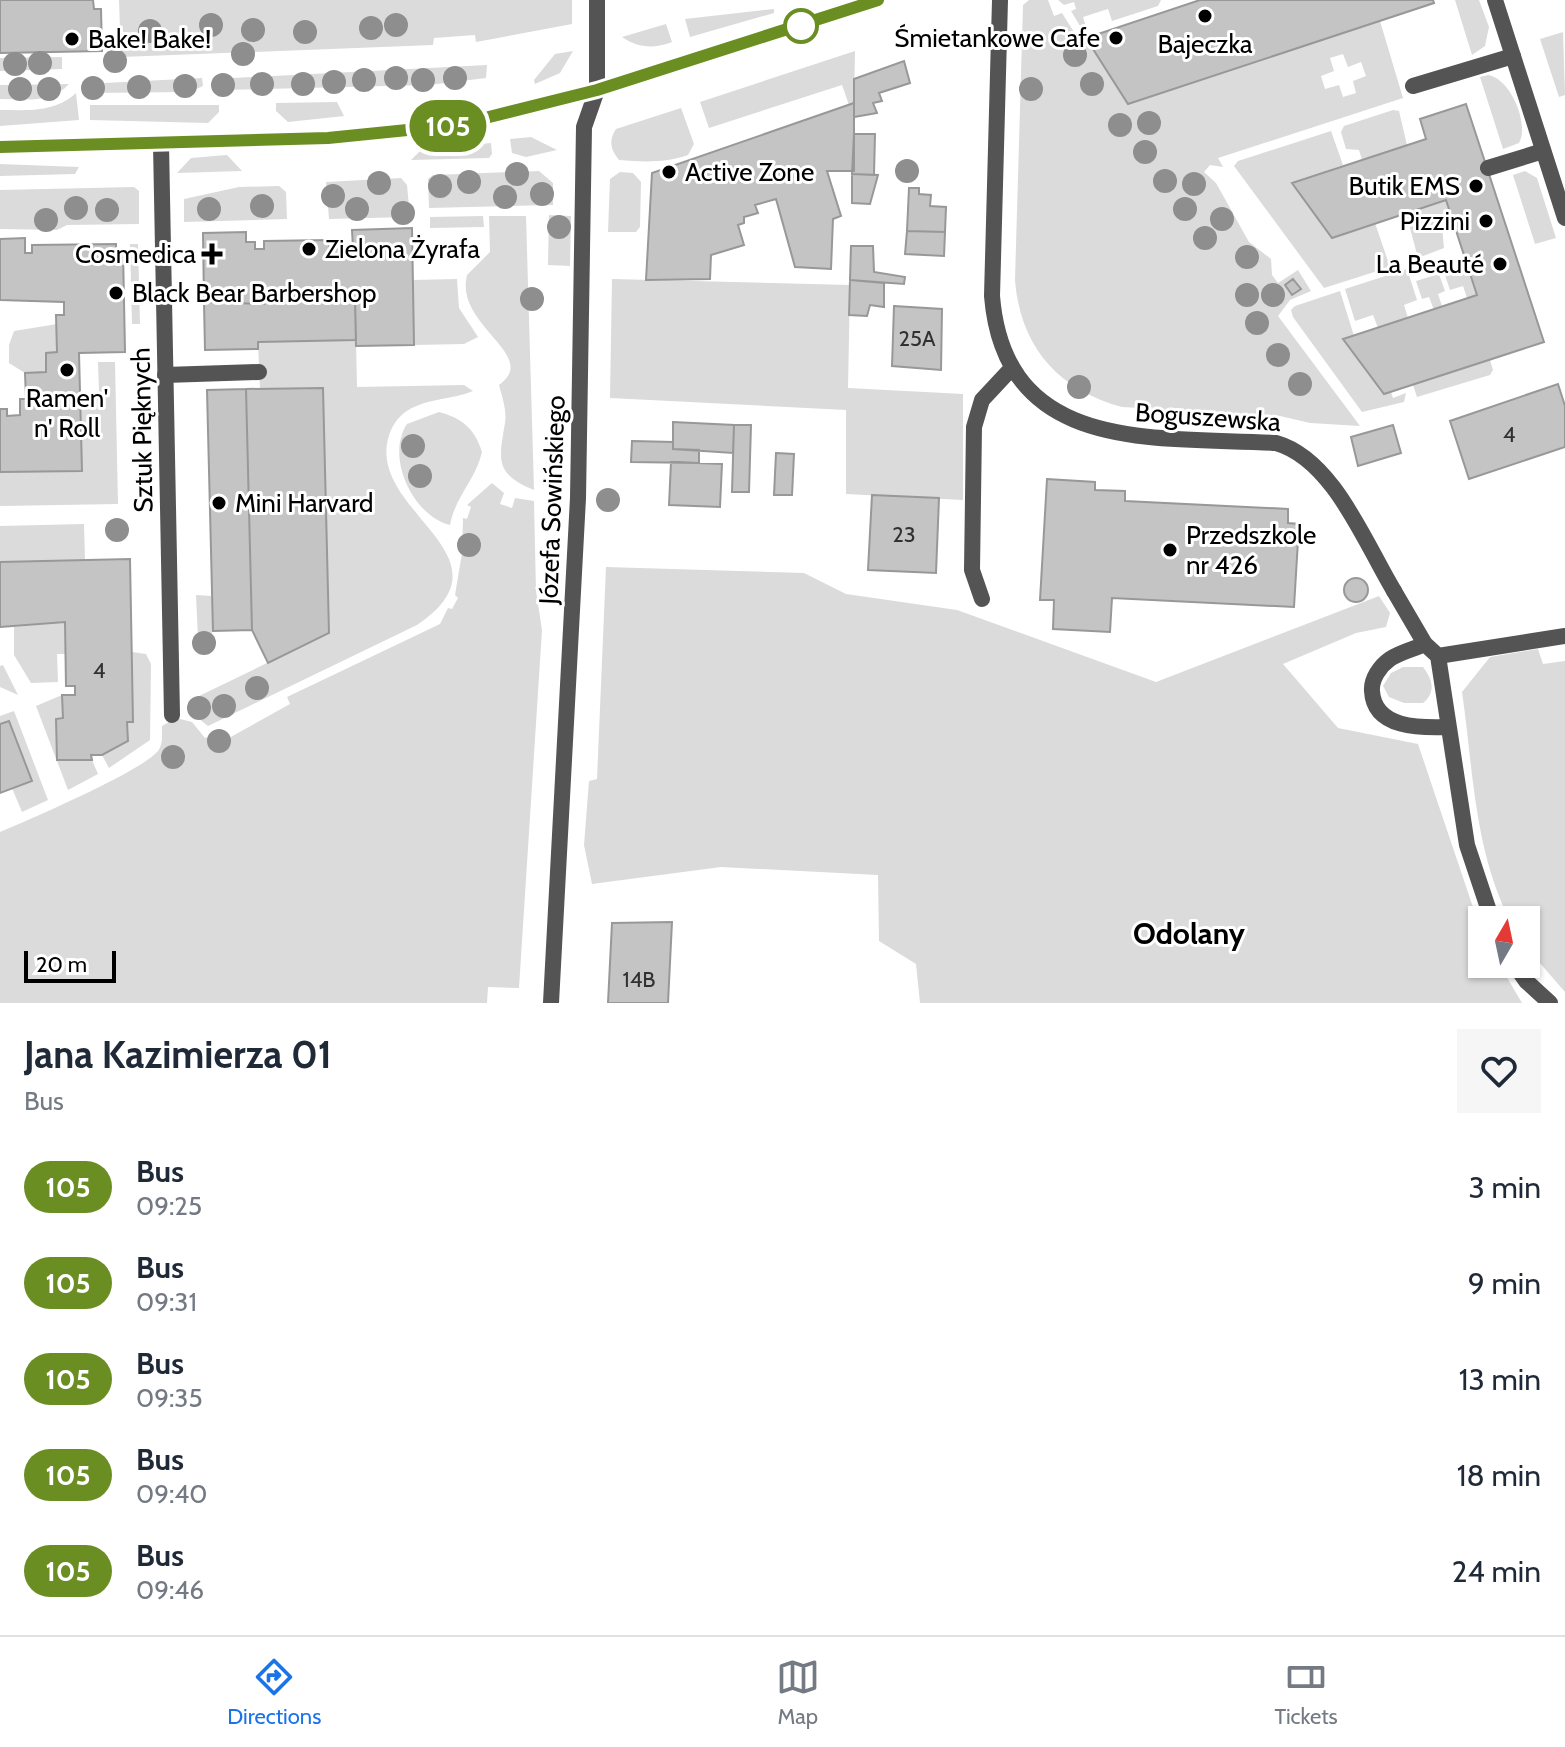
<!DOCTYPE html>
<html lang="en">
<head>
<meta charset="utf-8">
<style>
	body { margin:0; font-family:Cabin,sans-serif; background:#f6f6f7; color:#1f2937; height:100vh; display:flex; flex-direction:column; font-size:30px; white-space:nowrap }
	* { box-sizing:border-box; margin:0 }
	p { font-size:26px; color:#747a83 }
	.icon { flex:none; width:44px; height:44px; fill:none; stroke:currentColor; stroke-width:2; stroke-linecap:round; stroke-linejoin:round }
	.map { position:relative; height:1003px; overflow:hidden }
	.sheet { display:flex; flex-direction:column; background:#fff; flex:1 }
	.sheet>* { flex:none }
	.badge { padding:0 16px; border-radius:26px; font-size:28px; line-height:52px }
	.needle { width:52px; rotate:9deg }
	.fabs { position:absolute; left:1468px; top:906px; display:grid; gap:16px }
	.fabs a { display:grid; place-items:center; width:72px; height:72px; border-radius:0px; background:#fff; box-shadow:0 2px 6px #0004; font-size:40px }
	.scale { position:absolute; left:24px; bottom:20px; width:92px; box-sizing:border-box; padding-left:8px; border:4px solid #000; border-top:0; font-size:22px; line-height:28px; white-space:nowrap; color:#000; -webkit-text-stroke:6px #fff; paint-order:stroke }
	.map>.badge { position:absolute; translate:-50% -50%; box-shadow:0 0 0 4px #fff }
	.round { display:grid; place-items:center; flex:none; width:84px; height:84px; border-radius:0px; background:#f6f6f7 }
	.summary { display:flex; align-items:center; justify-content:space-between; height:136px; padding:0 24px }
	h1 { font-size:38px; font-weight:700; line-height:60px }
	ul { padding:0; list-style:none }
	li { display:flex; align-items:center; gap:24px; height:96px; padding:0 24px }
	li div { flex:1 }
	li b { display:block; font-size:30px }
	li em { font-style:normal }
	li .badge { min-width:88px; font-weight:700; text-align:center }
	.tabs { display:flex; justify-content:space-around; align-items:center; height:112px; border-top:2px solid #e0e1e3; background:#fff; font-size:22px; color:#747a83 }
	.tabs a { display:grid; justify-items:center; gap:4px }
	.tabs .current { color:#1a73e8 }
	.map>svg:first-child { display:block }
</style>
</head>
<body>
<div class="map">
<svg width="1565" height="1003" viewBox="0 0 1565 1003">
	<rect width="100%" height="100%" fill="#fff"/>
	<!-- green -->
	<path fill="#dbdbdb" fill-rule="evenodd" d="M 119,0 L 572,0 L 572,24 L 476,42 L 475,35 L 434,38 L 433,45 L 121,57 Z
		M 1029,0 L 1048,0 L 1054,16 L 1062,13 L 1079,40 L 1086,38 L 1128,104 L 1380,21 L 1403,98 L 1218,158 L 1223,167 L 1210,165 L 1204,172 L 1216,183 L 1249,242 L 1271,259 L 1272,275 L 1278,283 L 1298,270 L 1311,291 L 1290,300 L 1278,316 L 1360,426 L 1310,423 L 1280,416 L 1122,407 C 1058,390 1020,346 1015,280 L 1023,5 ZM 1343,54 L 1348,67 L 1361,62 L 1366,76 L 1353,81 L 1356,93 L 1343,97 L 1339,85 L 1325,89 L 1321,76 L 1334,71 L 1330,58 Z
		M 1058,0 L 1161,0 L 1158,6 L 1112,21 L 1108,9 L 1083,17 L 1087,30 L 1083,31 L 1071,11 L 1076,9 L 1074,2 L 1064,5 Z
		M 1455,0 L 1479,0 L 1489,27 L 1485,46 L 1472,55 Z
		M 774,9 L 774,13 L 690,37 L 685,19 Z
		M 666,24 L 672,42 C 654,49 638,48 622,37 Z
		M 1563,32 L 1565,95 L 1559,97 L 1540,39 Z
		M 573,51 L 560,73 L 535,84 L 534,80 L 555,54 Z
		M 855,51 L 854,103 L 849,105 L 842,85 L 709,128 L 700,102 Z
		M 62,57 L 62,69 L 0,71 L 0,58 Z
		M 487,65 L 486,78 L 429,85 L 220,90 L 214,85 L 214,79 Z
		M 1488,75 C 1510,78 1530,124 1519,143 L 1503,149 L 1480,77 Z
		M 202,78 L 203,86 L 190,92 L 89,93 L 85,84 Z
		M 69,84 C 51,104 25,99 0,99 L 0,85 Z
		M 76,93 L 79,120 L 0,126 L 0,110 C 28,110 54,113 76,93 Z
		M 337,102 L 344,116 L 288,122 L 276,111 L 276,103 Z
		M 90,105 L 219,105 L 219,112 L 208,123 L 90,120 Z
		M 681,108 L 694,144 L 688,155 C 665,163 644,162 619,160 C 611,150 608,141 616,129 Z
		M 1393,110 L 1399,111 L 1407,145 L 1362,160 L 1359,150 L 1346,149 L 1341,132 L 1344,126 Z
		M 1331,131 L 1343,165 L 1293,183 L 1375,223 L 1390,267 L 1324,288 L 1234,166 L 1238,161 Z
		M 531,137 L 557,150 L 526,157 L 512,153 L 510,139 Z
		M 491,143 L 492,154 L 489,158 L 411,160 L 422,149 Z
		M 227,155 L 242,171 L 177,173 L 191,158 Z
		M 0,164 L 79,167 L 75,174 L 0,176 Z
		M 539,171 L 553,183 L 553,205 L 429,208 L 428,179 L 433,175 Z
		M 1525,171 L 1537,178 L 1556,238 L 1535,244 L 1513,175 Z
		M 620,172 L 633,173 L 641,182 L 640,227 L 636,232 L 608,232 L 610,179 Z
		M 401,178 L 407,185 L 410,217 L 329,219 L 326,182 Z
		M 279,186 L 286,192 L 287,219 L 184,222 L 184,199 L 239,187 Z
		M 134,187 L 139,191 L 139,224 L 67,225 L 57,230 L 0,229 L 0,190 Z
		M 1446,200 L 1452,221 L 1442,226 L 1444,248 L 1418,258 L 1406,213 Z
		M 549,215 L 571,216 L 570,266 L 548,265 Z
		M 483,216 L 484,227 L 430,228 L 430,217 Z
		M 489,216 L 526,216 L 534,490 C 494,474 499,459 505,423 C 507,410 502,397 499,385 C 541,355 454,326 467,275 L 490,252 Z
		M 130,244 L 138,244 L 140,324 L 132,324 Z
		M 1466,265 L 1477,295 L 1467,298 L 1463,286 L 1450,290 L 1444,272 Z
		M 1407,269 L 1417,300 L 1404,305 L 1408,318 L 1378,328 L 1373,315 L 1355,321 L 1345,289 Z
		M 1439,274 L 1445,291 L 1438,294 L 1442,306 L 1434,310 L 1429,297 L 1422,299 L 1416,281 Z
		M 457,279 L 459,308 L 478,337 L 464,344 L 414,345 L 413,280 Z
		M 612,279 L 850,285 L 848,388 L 963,394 L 963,500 L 846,494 L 846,410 L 610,398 Z
		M 1340,291 L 1354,336 L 1344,340 L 1384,394 L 1391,392 L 1393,398 L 1406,393 L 1404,402 L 1362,412 L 1293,317 L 1291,310 L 1295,306 Z
		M 57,324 L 57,352 L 46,353 L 46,372 L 25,373 L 9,363 L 9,345 L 14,331 Z
		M 356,340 L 357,387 L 464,385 L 473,391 C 452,400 424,398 404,413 C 394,421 389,432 387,444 C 376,515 516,558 417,625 L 208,726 L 189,711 L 197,697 L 329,633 L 323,388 L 260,390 L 258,342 Z
		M 1490,360 L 1493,370 L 1490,375 L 1417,397 L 1413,385 Z
		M 98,362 L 115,362 L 118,504 L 0,506 L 0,472 L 82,470 L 80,393 L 99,392 Z
		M 439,412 C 462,418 475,429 482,452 C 476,479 455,497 450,525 C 413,516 385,457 407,424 Z
		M 492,483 L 504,493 L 500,504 L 512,508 L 515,498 L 534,501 L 536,591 L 542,630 L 519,988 L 488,987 L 487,1003 L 0,1003 L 0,832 C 29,820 142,771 158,751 C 163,744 162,735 162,726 L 176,718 L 192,722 L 205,738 L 213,734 L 218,744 L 290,704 L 287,697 L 440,624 L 448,608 L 452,609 L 458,598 L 455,595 L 462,553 L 463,518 L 467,519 L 471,507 L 467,505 Z
		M 84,524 L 85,560 L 0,562 L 0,526 Z
		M 606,567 L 804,573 L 846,594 L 957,610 L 1156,682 L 1379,596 L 1390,613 L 1386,627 L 1356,633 L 1283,664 L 1338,728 L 1418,744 L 1482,934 L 1482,964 L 1499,964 L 1522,1003 L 920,1003 L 916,964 L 879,941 L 878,875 L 721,867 L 592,884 L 584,845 L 589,781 L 597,779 Z
		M 196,595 L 212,596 L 212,642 L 208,648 L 201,647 L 198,639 Z
		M 65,622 L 66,654 L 57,654 L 58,682 L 31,683 L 14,655 L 14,627 Z
		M 1538,649 L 1543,664 L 1565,661 L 1565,992 L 1526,947 L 1526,920 L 1510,920 C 1474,851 1473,767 1462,692 L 1490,657 Z
		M 132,652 L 146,654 L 151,664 L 150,740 L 109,768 L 102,755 L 128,741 L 127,722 L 133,721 Z
		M 3,665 L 18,695 L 0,687 L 0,666 Z
		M 1403,667 L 1423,667 C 1433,680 1436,692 1423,703 L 1404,703 L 1389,697 L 1383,686 L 1391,673 Z
		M 62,695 L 63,718 L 56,719 L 57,760 L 92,760 L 98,774 L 68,790 L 36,706 Z
		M 14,711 L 48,800 L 22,812 L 12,788 L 32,780 L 9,721 L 0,724 L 0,716 Z"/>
	<!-- building -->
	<path fill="#c4c4c4" stroke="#989898" stroke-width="2" d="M 0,0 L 93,0 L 94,9 L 101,9 L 102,51 L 0,53 Z
		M 1200,0 L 1433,0 L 1434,3 L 1128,104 L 1086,38 Z
		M 904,61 L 910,83 L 879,93 L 882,101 L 873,103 L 877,113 L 854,117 L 854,79 Z
		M 854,103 L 854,171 L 827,171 L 841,216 L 833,219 L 831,269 L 795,267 L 776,199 L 755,205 L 758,213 L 744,217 L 744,223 L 738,225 L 744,245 L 711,255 L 710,279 L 646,280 L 652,173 Z
		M 1466,104 L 1544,342 L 1384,394 L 1343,339 L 1477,295 L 1446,200 L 1332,238 L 1292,183 L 1426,139 L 1420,119 Z
		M 854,134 L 875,134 L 874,175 L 852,174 Z
		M 852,174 L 878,175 L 870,204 L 852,203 Z
		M 909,188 L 919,188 L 919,194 L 931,195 L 930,206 L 946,207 L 945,232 L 907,231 Z
		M 412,228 L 414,345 L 356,346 L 355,299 L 264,301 L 264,304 L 204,302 L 203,233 L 246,232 L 246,242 L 255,242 L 255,249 L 264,249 L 264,241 L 329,240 L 329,248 L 340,249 L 353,248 L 352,230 Z
		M 907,231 L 945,232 L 944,256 L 905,254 Z
		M 25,238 L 25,253 L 32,253 L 32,245 L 116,244 L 116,250 L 123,250 L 125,352 L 79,353 L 82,471 L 0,472 L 0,409 L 7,409 L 7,416 L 20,415 L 20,399 L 26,399 L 25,373 L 46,372 L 46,353 L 57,352 L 56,315 L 64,315 L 64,302 L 0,300 L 0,239 Z
		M 851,246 L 873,246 L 874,272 L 905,277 L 904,284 L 850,280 Z
		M 1293,279 L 1301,289 L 1292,295 L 1285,285 Z
		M 850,280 L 884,283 L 884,307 L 870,305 L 867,316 L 849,315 Z
		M 355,299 L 356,340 L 258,342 L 258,349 L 205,350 L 204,302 L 264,304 L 264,301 Z
		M 894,306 L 942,309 L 941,370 L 892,366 Z
		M 1558,384 L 1565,406 L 1565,447 L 1469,479 L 1450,421 Z
		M 323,388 L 329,633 L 268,663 L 252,630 L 246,389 Z
		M 246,389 L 252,630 L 213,631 L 207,390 Z
		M 673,422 L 734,425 L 733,453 L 673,449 Z
		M 734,425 L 751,425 L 749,492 L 732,492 Z
		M 1393,425 L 1401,453 L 1358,466 L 1351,437 Z
		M 632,441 L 673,442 L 673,449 L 699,450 L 699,463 L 631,462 Z
		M 776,453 L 794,454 L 792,495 L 774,495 Z
		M 671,462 L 722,464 L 720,507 L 669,505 Z
		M 1047,479 L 1095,482 L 1095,490 L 1125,491 L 1125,501 L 1288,509 L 1288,523 L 1299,524 L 1294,607 L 1112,598 L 1110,632 L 1053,629 L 1054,600 L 1040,600 Z
		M 872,495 L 939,498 L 936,573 L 868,570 Z
		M 130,559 L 133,722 L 127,722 L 128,741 L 102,755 L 91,755 L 92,760 L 57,760 L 56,719 L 63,718 L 62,695 L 75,695 L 75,686 L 66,686 L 65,622 L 0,627 L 0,562 Z
		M1344 590a12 12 0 1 1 24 0a12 12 0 1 1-24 0Z
		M 9,721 L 32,781 L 0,793 L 0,724 Z
		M 672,922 L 668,1003 L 608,1003 L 612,923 Z"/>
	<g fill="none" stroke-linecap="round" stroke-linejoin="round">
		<!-- lane -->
		<path stroke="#545454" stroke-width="16" d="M 1413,86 L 1513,56
			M 1488,168 L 1543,151
			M 165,375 L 259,372
			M 1394,591 L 1425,644 L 1438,656 L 1467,845 L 1492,920
			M 1425,644 C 1414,649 1400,652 1390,659 C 1380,666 1371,679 1372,691 C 1374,729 1421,728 1449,727
			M 1438,656 L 1565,636
			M 1514,964 L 1526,981 L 1550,1003"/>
		<!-- street -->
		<path stroke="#545454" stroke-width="16" d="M 1000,0 L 992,296 C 1005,456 1158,436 1276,443 C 1333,459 1365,543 1394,591
			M 1495,0 L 1565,218
			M 161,144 L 172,715
			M 982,599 L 972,570 L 974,427 L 982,400 L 1010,370
			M 551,1003 L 578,498 L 584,127 L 597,90 L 597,0"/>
		<!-- secondary -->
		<path stroke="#212121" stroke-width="16" d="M 0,147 L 328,138 L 457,125 L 597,90 L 878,0"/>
	</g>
	<!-- trees -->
	<g fill="#8e8e8e">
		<circle cx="211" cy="25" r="12"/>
		<circle cx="396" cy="25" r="12"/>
		<circle cx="371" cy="28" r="12"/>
		<circle cx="253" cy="30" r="12"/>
		<circle cx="150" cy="31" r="12"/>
		<circle cx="305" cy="32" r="12"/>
		<circle cx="243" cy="54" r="12"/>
		<circle cx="1075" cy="55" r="12"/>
		<circle cx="115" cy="61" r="12"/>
		<circle cx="40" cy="63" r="12"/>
		<circle cx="15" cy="64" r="12"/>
		<circle cx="396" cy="78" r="12"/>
		<circle cx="455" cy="78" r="12"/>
		<circle cx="364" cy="80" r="12"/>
		<circle cx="423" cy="80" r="12"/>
		<circle cx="334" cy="82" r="12"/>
		<circle cx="262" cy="84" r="12"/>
		<circle cx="303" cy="84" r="12"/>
		<circle cx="1092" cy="84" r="12"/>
		<circle cx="223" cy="85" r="12"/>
		<circle cx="185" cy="86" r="12"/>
		<circle cx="139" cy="87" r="12"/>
		<circle cx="93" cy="88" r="12"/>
		<circle cx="20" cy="89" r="12"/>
		<circle cx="49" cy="89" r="12"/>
		<circle cx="1031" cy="89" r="12"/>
		<circle cx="1149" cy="123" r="12"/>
		<circle cx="1120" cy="125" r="12"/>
		<circle cx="1145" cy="152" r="12"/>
		<circle cx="907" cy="171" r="12"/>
		<circle cx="517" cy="174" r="12"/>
		<circle cx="1165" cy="181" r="12"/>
		<circle cx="469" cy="182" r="12"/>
		<circle cx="379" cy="183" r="12"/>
		<circle cx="1194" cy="184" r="12"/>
		<circle cx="440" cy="186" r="12"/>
		<circle cx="542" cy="194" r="12"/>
		<circle cx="333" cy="196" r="12"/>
		<circle cx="505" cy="197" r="12"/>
		<circle cx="262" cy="206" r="12"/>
		<circle cx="76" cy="208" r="12"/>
		<circle cx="209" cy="209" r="12"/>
		<circle cx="357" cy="209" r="12"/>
		<circle cx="1185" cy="209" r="12"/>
		<circle cx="107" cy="210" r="12"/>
		<circle cx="403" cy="213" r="12"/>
		<circle cx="1222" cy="219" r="12"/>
		<circle cx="46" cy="220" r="12"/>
		<circle cx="559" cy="227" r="12"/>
		<circle cx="1205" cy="238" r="12"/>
		<circle cx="1247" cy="257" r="12"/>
		<circle cx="1247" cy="295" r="12"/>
		<circle cx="1273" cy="295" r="12"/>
		<circle cx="532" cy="299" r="12"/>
		<circle cx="1257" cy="323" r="12"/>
		<circle cx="1278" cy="355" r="12"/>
		<circle cx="1300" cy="384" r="12"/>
		<circle cx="1079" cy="387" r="12"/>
		<circle cx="413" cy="446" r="12"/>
		<circle cx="420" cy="476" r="12"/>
		<circle cx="608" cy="500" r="12"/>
		<circle cx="117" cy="530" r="12"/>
		<circle cx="469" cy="545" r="12"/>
		<circle cx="204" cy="643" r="12"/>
		<circle cx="257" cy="688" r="12"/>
		<circle cx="224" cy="706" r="12"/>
		<circle cx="199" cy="708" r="12"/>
		<circle cx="219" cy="741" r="12"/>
		<circle cx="173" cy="757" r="12"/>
	</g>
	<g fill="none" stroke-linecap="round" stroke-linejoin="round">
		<defs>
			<path id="line" d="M 0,147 L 328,138 L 457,125 L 597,90 L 878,0"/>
		</defs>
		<!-- line casing -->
		<use href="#line" stroke="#fff" stroke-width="18"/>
		<!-- line -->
		<use href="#line" stroke="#6b8e23" stroke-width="12"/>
	</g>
	<!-- markers -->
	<g fill="#000" stroke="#fff" stroke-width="3">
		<circle cx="1205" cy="16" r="8"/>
		<circle cx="1116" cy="38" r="8"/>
		<circle cx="72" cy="39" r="8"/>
		<circle cx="669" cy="172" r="8"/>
		<circle cx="1476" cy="186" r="8"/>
		<circle cx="1486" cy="221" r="8"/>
		<circle cx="309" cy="249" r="8"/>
		<path d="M208 242h8v8h8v8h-8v8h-8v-8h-8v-8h8z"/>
		<circle cx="1500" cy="264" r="8"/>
		<circle cx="116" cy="293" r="8"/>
		<circle cx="67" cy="370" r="8"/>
		<circle cx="219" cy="503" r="8"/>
		<circle cx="1170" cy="550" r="8"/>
	</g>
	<circle fill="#fff" stroke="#6b8e23" stroke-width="4" cx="801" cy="26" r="16"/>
	<g text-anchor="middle" stroke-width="6" stroke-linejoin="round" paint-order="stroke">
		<!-- number labels -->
		<g font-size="22" fill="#313131">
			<text x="917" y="346">25A</text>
			<text x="1509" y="442">4</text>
			<text x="904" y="542">23</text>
			<text x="99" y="678">4</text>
			<text x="639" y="987">14B</text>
		</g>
		<!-- poi labels -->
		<g font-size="26" fill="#000" stroke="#fff" text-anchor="start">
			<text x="1100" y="47" text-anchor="end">Śmietankowe Cafe</text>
			<text x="88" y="48">Bake! Bake!</text>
			<text x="1205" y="53" text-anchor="middle">Bajeczka</text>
			<text x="685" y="181">Active Zone</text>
			<text x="1460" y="195" text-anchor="end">Butik EMS</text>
			<text x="1470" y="230" text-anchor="end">Pizzini</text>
			<text x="325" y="258">Zielona Żyrafa</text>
			<text x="196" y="263" text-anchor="end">Cosmedica</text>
			<text x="1484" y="273" text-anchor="end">La Beauté</text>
			<text x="132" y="302">Black Bear Barbershop</text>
			<text x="67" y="407" text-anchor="middle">Ramen'<tspan x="67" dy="30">n' Roll</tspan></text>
			<text x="235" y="512">Mini Harvard</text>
			<text x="1186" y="544">Przedszkole<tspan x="1186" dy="30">nr 426</tspan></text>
		</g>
		<!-- street labels -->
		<g font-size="26" fill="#000" stroke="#fff">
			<text transform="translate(1208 417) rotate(4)" y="9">Boguszewska</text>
			<text transform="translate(142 430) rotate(-91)" y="9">Sztuk Pięknych</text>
			<text transform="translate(552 500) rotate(-88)" y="9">Józefa Sowińskiego</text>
		</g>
		<!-- quarter labels -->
		<g font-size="30" font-weight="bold" fill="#000" stroke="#fff">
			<text x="1189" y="944">Odolany</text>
		</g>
	</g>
</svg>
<div class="fabs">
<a><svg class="needle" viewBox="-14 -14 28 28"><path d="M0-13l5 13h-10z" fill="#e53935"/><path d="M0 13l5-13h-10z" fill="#747a83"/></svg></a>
</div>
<div class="scale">20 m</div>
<b class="badge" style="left:448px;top:126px;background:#6b8e23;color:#fff">105</b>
</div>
<section class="sheet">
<div class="summary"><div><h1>Jana Kazimierza 01</h1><p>Bus</p></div><a class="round"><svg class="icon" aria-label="heart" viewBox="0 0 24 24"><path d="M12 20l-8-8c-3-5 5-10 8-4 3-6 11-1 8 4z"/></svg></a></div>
<ul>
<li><span class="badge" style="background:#6b8e23;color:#fff">105</span><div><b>Bus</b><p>09:25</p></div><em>3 min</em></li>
<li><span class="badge" style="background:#6b8e23;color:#fff">105</span><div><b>Bus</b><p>09:31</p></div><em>9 min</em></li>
<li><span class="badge" style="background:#6b8e23;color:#fff">105</span><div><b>Bus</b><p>09:35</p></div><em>13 min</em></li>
<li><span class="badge" style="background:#6b8e23;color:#fff">105</span><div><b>Bus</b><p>09:40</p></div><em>18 min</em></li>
<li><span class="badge" style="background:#6b8e23;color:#fff">105</span><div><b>Bus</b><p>09:46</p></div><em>24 min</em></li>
</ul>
</section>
<nav class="tabs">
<a class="current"><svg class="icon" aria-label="directions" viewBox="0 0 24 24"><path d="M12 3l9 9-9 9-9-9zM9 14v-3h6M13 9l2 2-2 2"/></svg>Directions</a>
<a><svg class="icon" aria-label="map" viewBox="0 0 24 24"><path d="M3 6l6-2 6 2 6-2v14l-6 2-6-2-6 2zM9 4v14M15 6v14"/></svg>Map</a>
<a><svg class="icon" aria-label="tickets" viewBox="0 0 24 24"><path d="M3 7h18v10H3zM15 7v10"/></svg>Tickets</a>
</nav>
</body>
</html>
